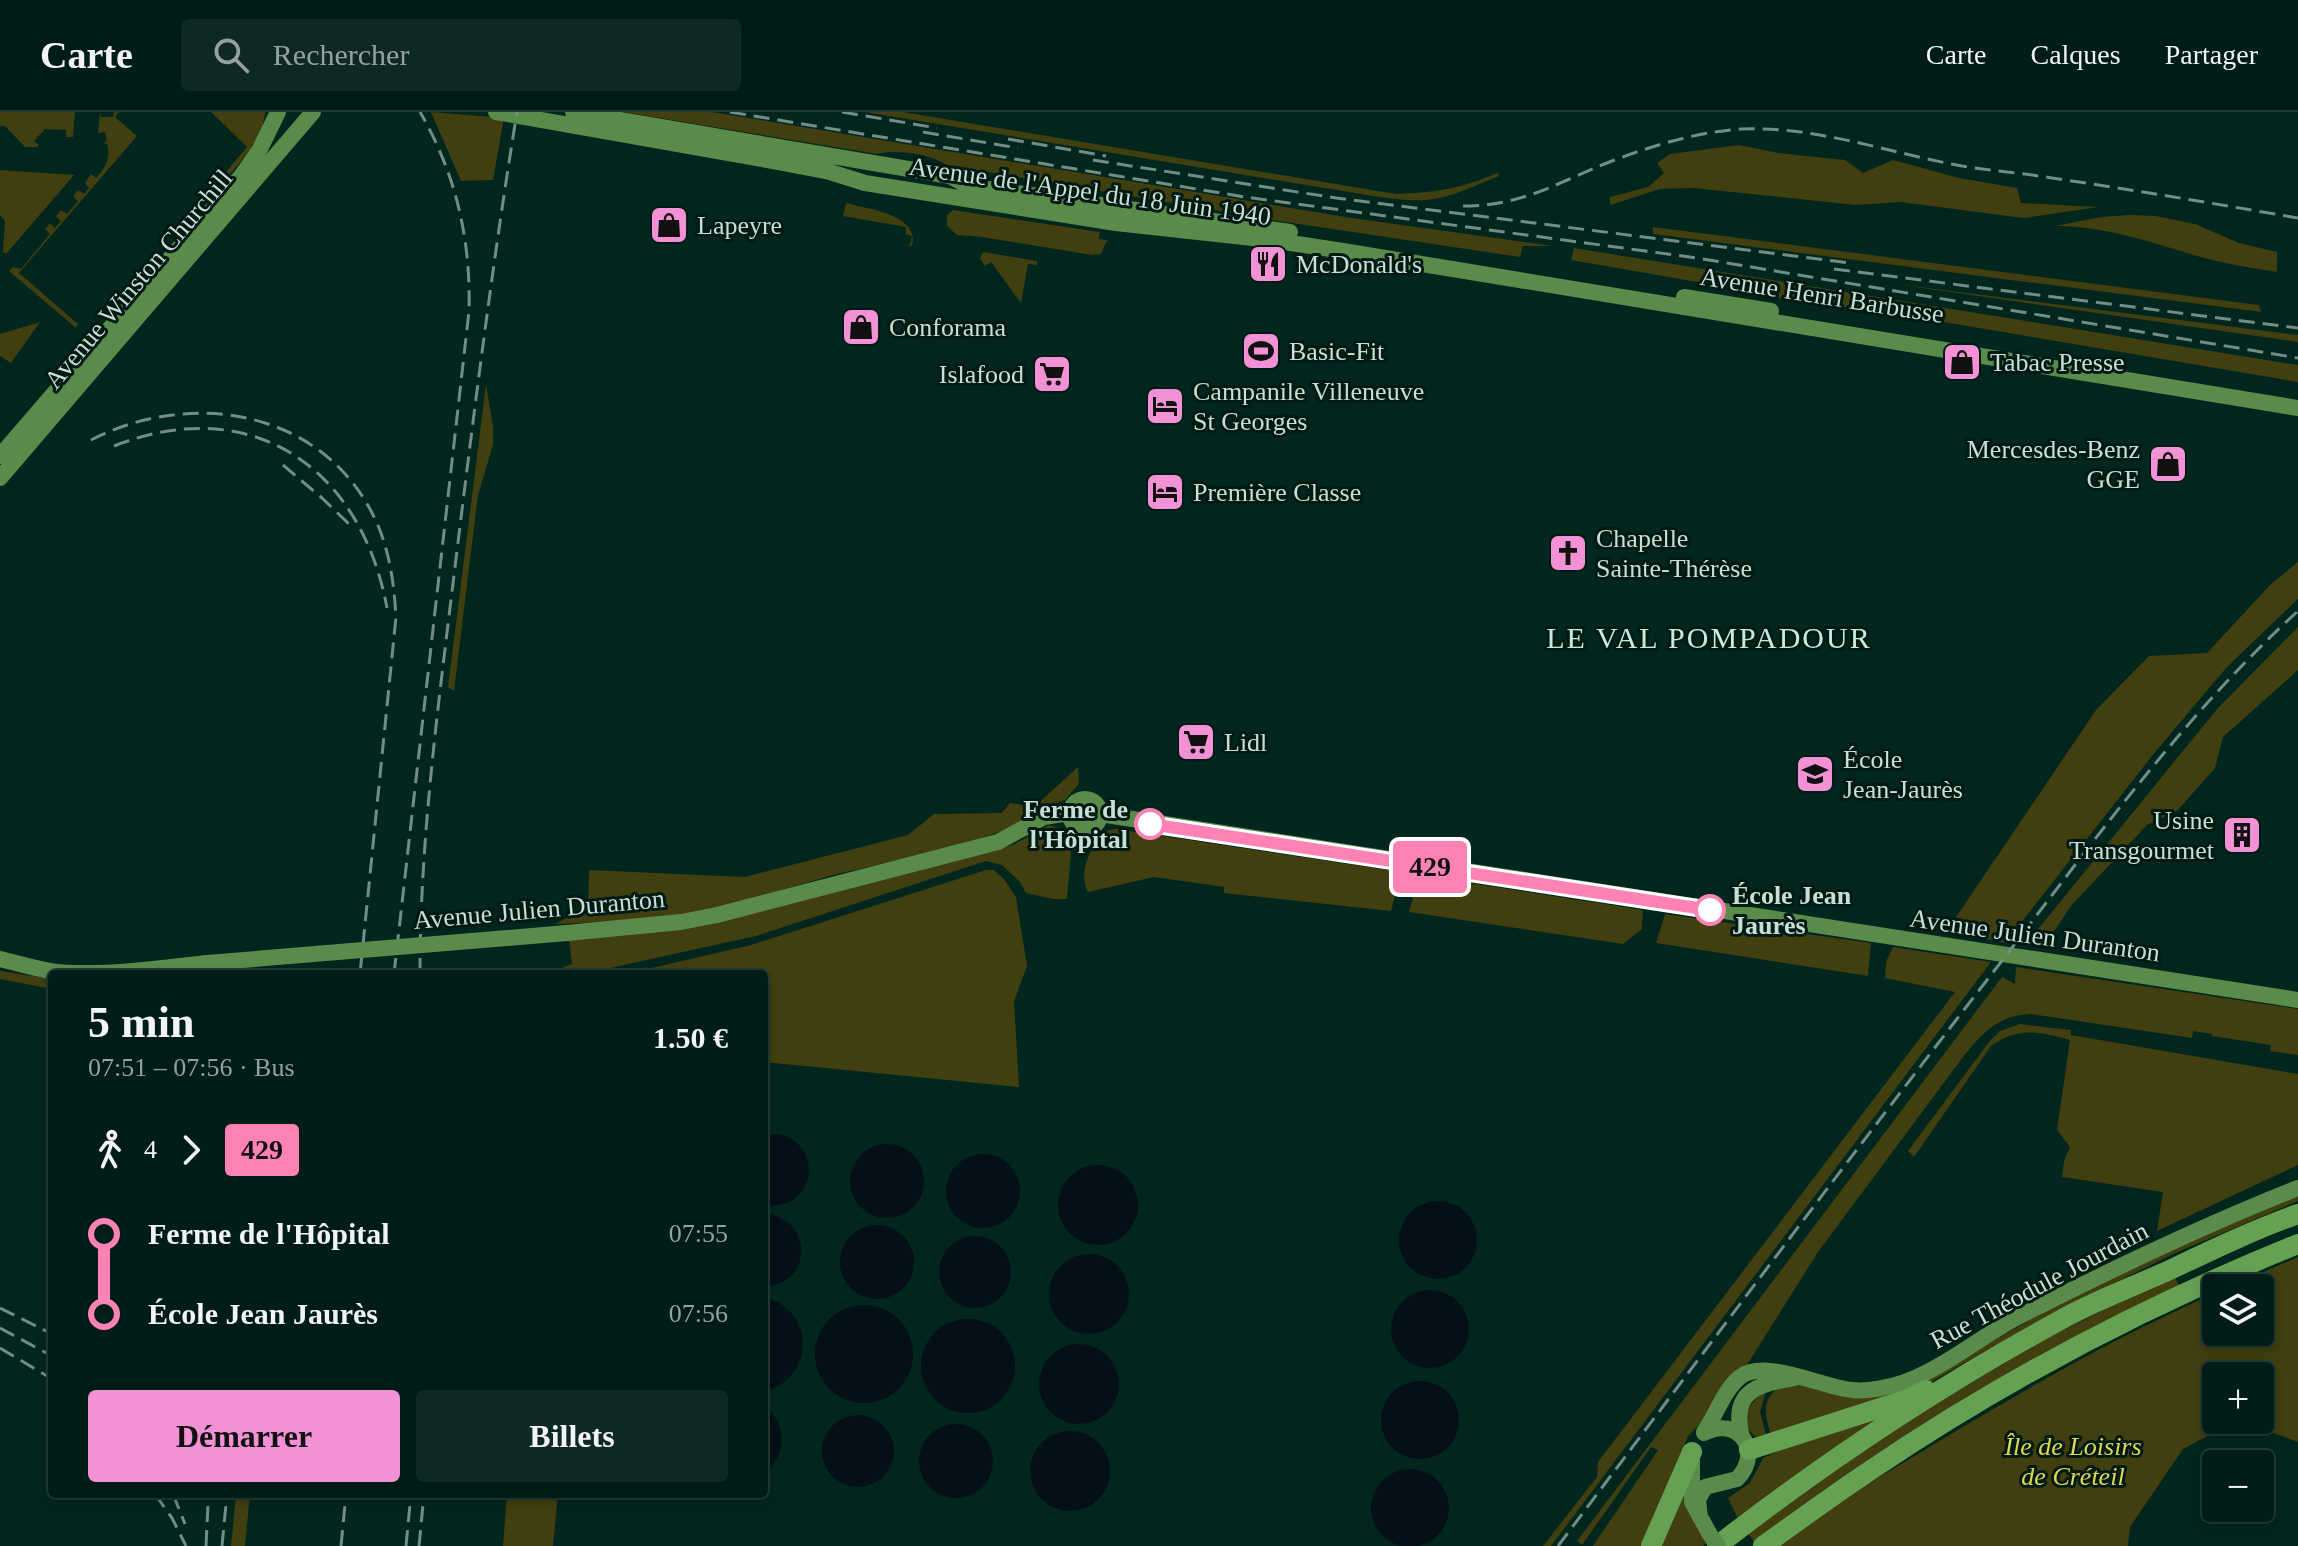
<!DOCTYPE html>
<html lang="fr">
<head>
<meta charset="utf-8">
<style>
	body { margin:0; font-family:Georgia,serif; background:#0e2923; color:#f1f3f6; height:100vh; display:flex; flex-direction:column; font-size:30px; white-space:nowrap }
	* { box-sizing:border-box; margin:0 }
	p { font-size:26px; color:#95a1a1 }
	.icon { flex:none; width:44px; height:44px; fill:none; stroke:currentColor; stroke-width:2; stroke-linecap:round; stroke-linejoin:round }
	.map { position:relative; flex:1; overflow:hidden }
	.sheet { position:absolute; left:48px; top:858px; width:720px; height:528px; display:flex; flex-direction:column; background:#001c16; border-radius:8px; box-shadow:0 4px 12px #0003,0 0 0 2px #223a35 }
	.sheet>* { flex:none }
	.badge { padding:0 16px; border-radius:6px; font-size:28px; line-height:52px }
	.tools { position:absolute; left:2202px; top:1162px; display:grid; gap:16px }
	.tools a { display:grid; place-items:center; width:72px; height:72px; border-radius:8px; background:#001c16; box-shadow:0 4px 12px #0003,0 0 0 2px #223a35; font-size:40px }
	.map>.badge { position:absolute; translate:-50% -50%; box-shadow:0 0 0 4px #fff }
	.legs { display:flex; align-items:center; gap:12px; height:88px; padding:0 40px; font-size:26px }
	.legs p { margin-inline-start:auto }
	.overview { display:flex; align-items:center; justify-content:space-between; height:136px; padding:0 40px }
	h1 { font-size:44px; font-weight:800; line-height:60px }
	.primary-button { display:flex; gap:16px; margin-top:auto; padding:16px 40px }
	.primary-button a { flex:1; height:92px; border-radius:8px; background:#f391d6; color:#111; font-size:32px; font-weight:800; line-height:92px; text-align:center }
	.primary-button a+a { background:#0e2923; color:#f1f3f6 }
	ul { padding:0 40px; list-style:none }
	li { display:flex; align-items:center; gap:28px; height:80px; font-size:30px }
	li i { display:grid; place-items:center; width:12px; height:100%; margin:0 10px; background:currentColor }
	li i::after { content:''; width:20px; height:20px; margin:-10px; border:6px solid; border-radius:50%; background:#001c16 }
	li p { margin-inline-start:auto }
	li:first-child i { background:linear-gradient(#0000 50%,currentColor 0) }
	li:last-child i { background:linear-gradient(currentColor 50%,#0000 0) }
	header { display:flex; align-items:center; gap:48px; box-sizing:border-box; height:112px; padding:0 40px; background:#001c16; border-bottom:2px solid #223a35 }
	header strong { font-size:38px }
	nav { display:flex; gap:44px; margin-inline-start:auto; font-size:28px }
	.search { width:560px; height:72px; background:#0e2923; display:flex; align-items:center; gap:20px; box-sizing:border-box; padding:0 28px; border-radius:8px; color:#95a1a1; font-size:30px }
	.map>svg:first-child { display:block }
</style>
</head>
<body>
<header>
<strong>Carte</strong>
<div class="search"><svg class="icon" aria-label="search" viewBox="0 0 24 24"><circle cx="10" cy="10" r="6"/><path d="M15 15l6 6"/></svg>Rechercher</div>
<nav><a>Carte</a><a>Calques</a><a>Partager</a></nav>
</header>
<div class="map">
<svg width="2298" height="1434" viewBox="0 0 2298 1434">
	<rect width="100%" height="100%" fill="#00261d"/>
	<!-- green -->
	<path fill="#413e10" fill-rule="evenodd" d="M 0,0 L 75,0 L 73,25 L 66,25 L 66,18 L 45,17 L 34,29 L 39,33 L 37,35 L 25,35 L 5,14 L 0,14 Z
		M 100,0 L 101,5 L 113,5 L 114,0 L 119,0 L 115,5 L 137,24 L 19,161 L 78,212 L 76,216 L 9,159 L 13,155 L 21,157 L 50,122 L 45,117 L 50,111 L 55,116 L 61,109 L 56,104 L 61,98 L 67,102 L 78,89 L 73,84 L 78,78 L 84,82 L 89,76 L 85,71 L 91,62 L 96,66 C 106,55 111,45 107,32 L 103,31 L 107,29 L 105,20 L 98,21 Z
		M 265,0 C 264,27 236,55 220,74 L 214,74 L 247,35 L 211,0 Z
		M 431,0 L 504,6 L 493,68 L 461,69 Z
		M 623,0 L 712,0 L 1352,106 L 1553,134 L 1523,134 L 1520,145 L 1279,109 L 947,53 C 929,42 898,37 877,42 Z
		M 865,0 L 903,0 L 1396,82 C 1437,80 1460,77 1497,61 L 1499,64 C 1476,73 1451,86 1426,88 C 1397,90 1353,80 1324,76 Z
		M 1739,33 L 1778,41 L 1845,48 L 1863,61 L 1893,48 L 1959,66 L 2017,76 L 2021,91 L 2099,95 L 2023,106 L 1901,90 L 1856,93 L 1693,76 L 1660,77 L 1610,93 L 1610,85 L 1648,75 L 1664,61 L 1657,51 L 1670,42 Z
		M 0,58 L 74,63 L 6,142 L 3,140 L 5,109 L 0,103 Z
		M 846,91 C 867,97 920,102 912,134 L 904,133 L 910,133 L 912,124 L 906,122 L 906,115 L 843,104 Z
		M 953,98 L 1100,120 L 1099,127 L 1107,128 L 1101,142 L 1092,143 L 982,125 L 957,123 L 947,114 L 947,103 Z
		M 2130,103 L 2156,104 L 2195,112 L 2239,131 L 2277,140 L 2277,160 C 2250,156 2223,151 2197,144 C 2150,130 2105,114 2055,114 L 2101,105 Z
		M 1653,115 L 2259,193 L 2261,200 L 1653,122 Z
		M 1574,136 L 2298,253 L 2298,270 L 1902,203 L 1741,181 L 1732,177 L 1733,171 L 1727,170 L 1726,175 L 1571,148 Z
		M 983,140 L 1037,149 L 1037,153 L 1028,152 L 1021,191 L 991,150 L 985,154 L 980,146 Z
		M 1888,171 L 2298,223 L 2298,230 Z
		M 40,210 L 11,251 L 0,244 L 0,222 Z
		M 486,272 L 493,315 L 493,333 L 478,383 L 454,579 L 448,575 Z
		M 2298,450 L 2298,487 L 2227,555 L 2156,639 L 2005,831 L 1946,820 L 2096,598 L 2149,544 L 2207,541 L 2270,473 Z
		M 2298,515 L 2298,558 L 2223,625 L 2215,656 L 2177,699 L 2147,713 L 2070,795 L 2049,827 L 2030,827 L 2217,597 Z
		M 1078,655 L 1079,672 L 1065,688 L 1041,696 L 1007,717 L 957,735 L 833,763 L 696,803 L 634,809 L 555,812 L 588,795 L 589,758 L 745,765 L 908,723 L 934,702 L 1002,701 L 1010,691 L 1034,695 Z
		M 1049,713 L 1064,717 L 1072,729 L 1067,787 L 1053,787 L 1026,781 L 1020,770 L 1002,753 L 986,749 L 756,824 L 610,856 L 596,862 L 546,862 L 572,852 L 569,827 L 614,821 L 980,742 L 1013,733 Z
		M 1116,717 L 1401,760 L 1391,799 L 1224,781 L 1224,775 L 1154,765 L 1088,780 C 1077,759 1091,736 1105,719 Z
		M 986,758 L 994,758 L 1004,767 L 1016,785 L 1027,854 L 1014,889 L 1019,975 L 764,950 L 764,862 L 626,862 L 751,833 Z
		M 1419,763 L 1643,798 L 1642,817 L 1623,832 L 1409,800 Z
		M 1665,802 L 1871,831 L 1868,864 L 1656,831 Z
		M 1893,835 L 1991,850 L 1551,1434 L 1543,1434 L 1597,1365 L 1598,1350 L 1955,880 L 1885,866 L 1886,850 Z
		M 2016,855 L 2298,897 L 2298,943 L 2270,939 L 2271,933 L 2212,924 L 2212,922 L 2193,919 L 2192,926 L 2031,902 C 1996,903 1980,924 1960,949 L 1818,1140 L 1745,1256 L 1702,1310 L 1688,1324 L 1645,1434 L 1593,1434 L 1658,1338 L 1651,1335 L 1582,1433 L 1577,1429 L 2002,865 L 2015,872 Z
		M 0,859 L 52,867 L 52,877 L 0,867 Z
		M 2020,912 L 2071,918 L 2071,923 L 2298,962 L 2298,1053 L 2157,1119 L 2163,1080 L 2062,1065 L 2064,1049 L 2070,1035 L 2057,1018 L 2070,928 C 2038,920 2019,914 1991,934 L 1914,1045 L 1908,1039 L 1989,930 L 2000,919 Z
		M 2298,1083 L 2298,1089 L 2173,1142 L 2038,1209 L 1919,1277 L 1772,1325 C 1763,1300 1761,1285 1786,1270 L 1829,1278 L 1935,1262 L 2097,1170 Z
		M 2298,1145 L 2298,1330 L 2238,1308 L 2183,1337 L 2130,1415 L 2128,1434 L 1780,1434 C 1814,1400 1866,1374 1906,1349 C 2006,1289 2109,1227 2216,1181 L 2216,1220 L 2260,1220 L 2260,1176 L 2227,1176 ZM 2216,1264 L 2260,1264 L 2260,1308 L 2216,1308 Z
		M 2174,1163 L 2180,1176 L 1754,1430 L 1746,1418 L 1891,1318 L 2047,1226 Z
		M 1767,1276 L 1760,1300 L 1766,1322 L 1756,1325 C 1735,1308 1751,1290 1767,1276 Z
		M 1894,1298 L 1738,1407 L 1728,1386 L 1750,1371 L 1763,1346 L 1776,1340 L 1775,1334 Z
		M 1684,1378 L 1709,1429 L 1703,1434 L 1659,1434 Z
		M 236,1382 L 250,1382 L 245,1434 L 231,1434 Z
		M 507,1382 L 558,1382 L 553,1434 L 503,1434 Z"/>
	<!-- water -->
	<path fill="#040f17" d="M 780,1022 C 827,1036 813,1101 764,1093 L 764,1023 Z
		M850 1069a37 37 0 1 1 74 0a37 37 0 1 1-74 0Z
		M946 1079a37 37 0 1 1 74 0a37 37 0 1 1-74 0Z
		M1058 1093a40 40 0 1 1 80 0a40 40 0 1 1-80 0Z
		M1399 1128a39 39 0 1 1 78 0a39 39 0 1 1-78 0Z
		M 764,1102 C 813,1105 814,1171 765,1175 Z
		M840 1150a37 37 0 1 1 74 0a37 37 0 1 1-74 0Z
		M939 1160a36 36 0 1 1 72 0a36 36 0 1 1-72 0Z
		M1049 1182a40 40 0 1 1 80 0a40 40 0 1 1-80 0Z
		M1391 1217a39 39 0 1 1 78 0a39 39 0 1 1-78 0Z
		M 764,1186 C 816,1196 815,1268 764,1279 Z
		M815 1242a49 49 0 1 1 98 0a49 49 0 1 1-98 0Z
		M921 1254a47 47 0 1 1 94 0a47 47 0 1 1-94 0Z
		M1039 1272a40 40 0 1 1 80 0a40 40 0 1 1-80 0Z
		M1381 1308a39 39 0 1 1 78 0a39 39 0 1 1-78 0Z
		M 764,1294 C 787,1311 788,1343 764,1360 Z
		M822 1339a36 36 0 1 1 72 0a36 36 0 1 1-72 0Z
		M919 1349a37 37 0 1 1 74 0a37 37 0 1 1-74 0Z
		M1030 1359a40 40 0 1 1 80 0a40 40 0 1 1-80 0Z
		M1371 1396a39 39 0 1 1 78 0a39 39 0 1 1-78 0Z"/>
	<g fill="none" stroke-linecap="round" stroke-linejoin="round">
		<!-- major -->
		<path stroke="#598b4b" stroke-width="16" d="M 496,0 L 784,51 L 830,60 L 865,71 L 1116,111 L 1271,128 L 1343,139 L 2298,296
			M 573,0 L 950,64 L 968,74 L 1290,120
			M 1684,185 L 1771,199
			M 0,344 L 242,63 L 260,37 L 278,0
			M 0,366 L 313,0
			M1070 702a15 15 0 1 1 30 0a15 15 0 1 1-30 0Z
			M 1100,702 L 2298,888
			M 567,821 L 681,810 L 717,803 L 998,730 L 1044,705 L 1069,701
			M 0,847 C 24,853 49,861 74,861 C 118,862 163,856 207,851
			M 1704,1320 C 1716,1303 1724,1278 1740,1265 C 1765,1246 1821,1275 1852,1278 C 1867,1280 1890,1275 1905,1270 C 1945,1255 1979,1226 2016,1206 C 2108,1159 2202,1114 2298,1076
			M 1742,1325 C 1730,1280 1757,1272 1794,1266
			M 1692,1348 L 1692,1390 L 1709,1421
			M 1700,1405 L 1698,1388 L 1705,1375 L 1737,1367 C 1764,1339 1738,1303 1704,1321"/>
		<!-- highway -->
		<path stroke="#64a153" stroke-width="20" d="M 1749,1338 L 1908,1287 L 1926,1278
			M 1651,1434 L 1692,1340
			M 1717,1434 C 1826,1349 1944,1271 2066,1205 C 2101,1186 2140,1172 2176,1155 C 2216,1136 2256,1117 2298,1102
			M 1763,1434 C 1798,1409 1832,1384 1868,1360 C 2002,1269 2147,1193 2298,1132"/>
		<!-- rail -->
		<path stroke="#718d85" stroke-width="3" stroke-dasharray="16 8" stroke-linecap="butt" d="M 730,0 L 1245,85 L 1697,146 L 2298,246
			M 842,0 L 937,16
			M 923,20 L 1018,36
			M 1008,27 L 1106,44
			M 1093,48 L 1336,86 L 1850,151
			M 1463,94 C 1524,94 1558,70 1612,49 C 1654,33 1697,20 1741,17 C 1817,14 1889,41 1962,54 C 1992,59 2022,61 2052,66 C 2135,78 2216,92 2298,106
			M 1834,157 L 2298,216
			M 91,328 C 192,276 325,298 376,409 C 390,440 394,472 396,505 L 360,862
			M 114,334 C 251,280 361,355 387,496
			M 283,353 L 322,386 L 349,412
			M 394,862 L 469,199 C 471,128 456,62 420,0
			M 420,862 C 420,728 438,596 454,463 C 473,308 492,154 517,0
			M 0,1196 L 52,1222
			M 0,1216 L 52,1244
			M 0,1236 L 52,1267
			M 155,1382 L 172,1406 L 186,1434
			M 173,1382 L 185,1412
			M 206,1434 L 208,1392
			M 222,1434 L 227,1382
			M 341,1434 L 346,1382
			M 406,1434 L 411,1382
			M 419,1434 L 424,1382
			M 1558,1434 C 1705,1239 1851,1043 2001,850 C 2094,729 2185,602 2298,499"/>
		<!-- major-bridge -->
		<path stroke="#598b4b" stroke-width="16" d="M 207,851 L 567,821
			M 1709,1421 L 1718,1434"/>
	</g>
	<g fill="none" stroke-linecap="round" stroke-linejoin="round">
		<defs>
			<path id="line-1" d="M 1150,712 L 1710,798"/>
		</defs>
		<!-- line-1 casing -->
		<use href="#line-1" stroke="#fff" stroke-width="18"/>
		<!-- line-1 -->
		<use href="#line-1" stroke="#ff82b4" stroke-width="12"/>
	</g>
	<!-- icons -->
	<defs>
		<symbol id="shop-square" viewBox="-11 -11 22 22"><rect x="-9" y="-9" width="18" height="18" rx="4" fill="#f391d6" stroke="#011b14"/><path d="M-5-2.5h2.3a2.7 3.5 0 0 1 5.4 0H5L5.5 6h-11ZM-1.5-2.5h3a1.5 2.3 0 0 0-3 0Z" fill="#111"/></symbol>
		<symbol id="restaurant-square" viewBox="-11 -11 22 22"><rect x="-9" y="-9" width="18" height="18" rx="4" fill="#f391d6" stroke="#011b14"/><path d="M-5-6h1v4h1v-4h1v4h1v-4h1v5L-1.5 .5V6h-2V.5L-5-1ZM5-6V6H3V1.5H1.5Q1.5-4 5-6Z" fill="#111"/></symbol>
		<symbol id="stadium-square" viewBox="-11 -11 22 22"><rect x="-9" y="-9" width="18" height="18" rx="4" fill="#f391d6" stroke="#011b14"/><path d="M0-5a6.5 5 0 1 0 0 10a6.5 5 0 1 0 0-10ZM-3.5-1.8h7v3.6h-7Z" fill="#111"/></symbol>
		<symbol id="supermarket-square" viewBox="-11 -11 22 22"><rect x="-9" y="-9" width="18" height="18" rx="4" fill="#f391d6" stroke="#011b14"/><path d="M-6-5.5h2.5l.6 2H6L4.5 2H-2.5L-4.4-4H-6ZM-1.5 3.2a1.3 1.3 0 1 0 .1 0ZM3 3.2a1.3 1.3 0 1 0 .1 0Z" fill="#111"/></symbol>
		<symbol id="hotel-square" viewBox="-11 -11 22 22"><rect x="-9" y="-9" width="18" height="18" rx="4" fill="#f391d6" stroke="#011b14"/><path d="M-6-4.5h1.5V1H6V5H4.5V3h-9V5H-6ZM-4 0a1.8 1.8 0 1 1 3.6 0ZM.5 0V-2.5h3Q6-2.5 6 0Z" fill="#111"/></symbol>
		<symbol id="church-square" viewBox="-11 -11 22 22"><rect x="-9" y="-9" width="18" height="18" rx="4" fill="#f391d6" stroke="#011b14"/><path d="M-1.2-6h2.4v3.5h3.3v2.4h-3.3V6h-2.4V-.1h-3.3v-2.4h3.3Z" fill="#111"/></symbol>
		<symbol id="school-square" viewBox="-11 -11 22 22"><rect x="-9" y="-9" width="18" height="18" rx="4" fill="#f391d6" stroke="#011b14"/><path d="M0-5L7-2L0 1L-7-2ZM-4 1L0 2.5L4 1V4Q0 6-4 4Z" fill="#111"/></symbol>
		<symbol id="building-square" viewBox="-11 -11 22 22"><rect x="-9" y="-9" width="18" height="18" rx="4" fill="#f391d6" stroke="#011b14"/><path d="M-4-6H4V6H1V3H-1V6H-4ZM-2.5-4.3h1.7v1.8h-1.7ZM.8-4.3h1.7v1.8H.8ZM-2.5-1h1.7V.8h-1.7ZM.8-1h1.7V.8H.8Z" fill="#111"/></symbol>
	</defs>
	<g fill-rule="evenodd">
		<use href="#shop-square" x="647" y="91" width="44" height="44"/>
		<use href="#restaurant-square" x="1246" y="130" width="44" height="44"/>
		<use href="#shop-square" x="839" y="193" width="44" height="44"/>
		<use href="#stadium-square" x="1239" y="217" width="44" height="44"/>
		<use href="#shop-square" x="1940" y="228" width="44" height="44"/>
		<use href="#supermarket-square" x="1030" y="240" width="44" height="44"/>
		<use href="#hotel-square" x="1143" y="272" width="44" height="44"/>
		<use href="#shop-square" x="2146" y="330" width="44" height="44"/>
		<use href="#hotel-square" x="1143" y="358" width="44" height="44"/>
		<use href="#church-square" x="1546" y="419" width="44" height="44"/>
		<use href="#supermarket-square" x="1174" y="608" width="44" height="44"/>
		<use href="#school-square" x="1793" y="640" width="44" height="44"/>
		<use href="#building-square" x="2220" y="701" width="44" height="44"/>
	</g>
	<!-- markers -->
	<g fill="#fff" stroke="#ff82b4" stroke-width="4">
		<circle cx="1150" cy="712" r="14"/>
		<circle cx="1710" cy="798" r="14"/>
	</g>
	<g text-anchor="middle" stroke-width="6" stroke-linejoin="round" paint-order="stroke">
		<!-- street labels -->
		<g font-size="26" fill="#caded7" stroke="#011b14">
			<text transform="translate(1090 79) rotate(8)" y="9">Avenue de l'Appel du 18 Juin 1940</text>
			<text transform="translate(138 167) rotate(-50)" y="9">Avenue Winston Churchill</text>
			<text transform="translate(1822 183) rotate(9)" y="9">Avenue Henri Barbusse</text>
			<text transform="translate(539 797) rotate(-5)" y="9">Avenue Julien Duranton</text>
			<text transform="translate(2035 823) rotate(8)" y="9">Avenue Julien Duranton</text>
			<text transform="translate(2039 1173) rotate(-28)" y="9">Rue Théodule Jourdain</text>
		</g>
		<!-- poi labels -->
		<g font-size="26" fill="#caded7" stroke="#011b14" text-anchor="start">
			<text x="697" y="122">Lapeyre</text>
			<text x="1296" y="161">McDonald's</text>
			<text x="889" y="224">Conforama</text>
			<text x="1289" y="248">Basic-Fit</text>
			<text x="1990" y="259">Tabac Presse</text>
			<text x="1024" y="271" text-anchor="end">Islafood</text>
			<text x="1193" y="288">Campanile Villeneuve<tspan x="1193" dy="30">St Georges</tspan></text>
			<text x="2140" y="346" text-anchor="end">Mercesdes-Benz<tspan x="2140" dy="30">GGE</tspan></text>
			<text x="1193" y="389">Première Classe</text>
			<text x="1596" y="435">Chapelle<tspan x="1596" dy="30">Sainte-Thérèse</tspan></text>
			<text x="1224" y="639">Lidl</text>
			<text x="1843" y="656">École<tspan x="1843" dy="30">Jean-Jaurès</tspan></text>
			<text x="2214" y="717" text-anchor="end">Usine<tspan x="2214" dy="30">Transgourmet</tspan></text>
		</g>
		<!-- stop labels -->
		<g font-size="26" font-weight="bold" fill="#caded7" stroke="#011b14" text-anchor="end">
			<text x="1128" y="706">Ferme de<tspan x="1128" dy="30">l'Hôpital</tspan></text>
			<text x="1732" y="792" text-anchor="start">École Jean<tspan x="1732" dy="30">Jaurès</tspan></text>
		</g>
		<!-- park labels -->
		<g font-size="26" font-style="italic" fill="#e1d94d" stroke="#011b14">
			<text x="2073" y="1343">Île de Loisirs<tspan x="2073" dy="30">de Créteil</tspan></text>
		</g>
		<!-- quarter labels -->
		<g font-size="30" letter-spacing="2" fill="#c4ecde" stroke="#011b14">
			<text x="1709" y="536">LE VAL POMPADOUR</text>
		</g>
	</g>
</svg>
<div class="tools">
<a><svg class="icon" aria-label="layers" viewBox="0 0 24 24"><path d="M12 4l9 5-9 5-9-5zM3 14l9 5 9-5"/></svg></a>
<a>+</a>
<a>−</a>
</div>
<b class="badge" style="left:1430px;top:755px;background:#ff82b4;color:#111">429</b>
<section class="sheet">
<div class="overview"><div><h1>5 min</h1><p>07:51 – 07:56 · Bus</p></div><b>1.50 €</b></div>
<div class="legs"><svg class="icon" aria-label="walk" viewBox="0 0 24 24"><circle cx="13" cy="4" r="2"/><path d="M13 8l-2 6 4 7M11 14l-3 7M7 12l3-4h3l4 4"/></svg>4<svg class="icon" aria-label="forward" viewBox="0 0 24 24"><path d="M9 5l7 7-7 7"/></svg><b class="badge" style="background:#ff82b4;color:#111">429</b></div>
<ul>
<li><i style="color:#ff82b4"></i><b>Ferme de l'Hôpital</b><p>07:55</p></li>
<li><i style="color:#ff82b4"></i><b>École Jean Jaurès</b><p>07:56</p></li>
</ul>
<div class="primary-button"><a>Démarrer</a><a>Billets</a></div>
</section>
</div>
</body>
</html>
